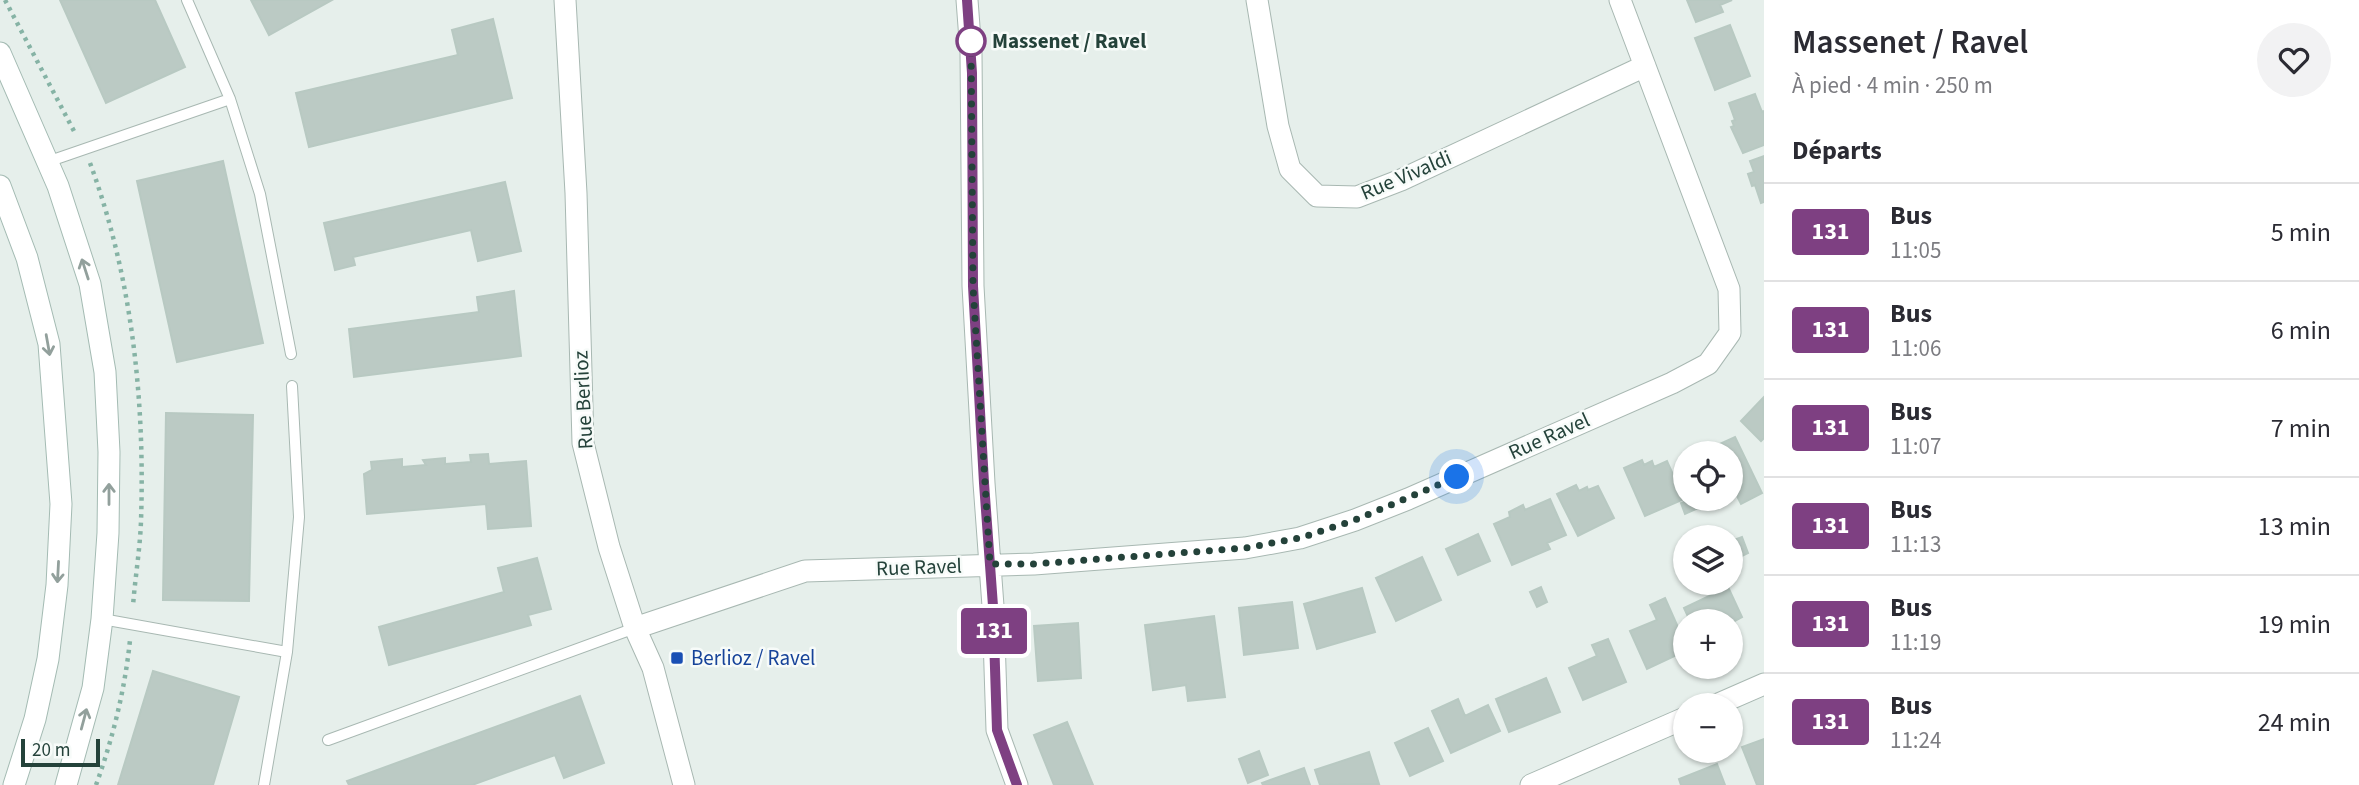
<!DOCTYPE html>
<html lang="fr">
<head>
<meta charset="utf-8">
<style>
	body { margin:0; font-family:"Source Sans 3",sans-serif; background:#f2f2f3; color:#2b2b33; height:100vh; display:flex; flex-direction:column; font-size:26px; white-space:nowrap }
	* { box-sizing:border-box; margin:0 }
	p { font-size:23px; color:#7c7c81 }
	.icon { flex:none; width:38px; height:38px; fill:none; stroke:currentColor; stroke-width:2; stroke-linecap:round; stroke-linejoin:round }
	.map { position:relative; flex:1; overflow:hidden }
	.side { display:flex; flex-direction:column; background:#fff; width:595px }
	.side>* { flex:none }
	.badge { padding:0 14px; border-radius:5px; font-size:24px; line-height:46px }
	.controls { position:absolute; left:1673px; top:441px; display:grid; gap:14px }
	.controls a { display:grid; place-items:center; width:70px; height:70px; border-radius:50%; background:#fff; box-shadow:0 2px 5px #0004; font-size:35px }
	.scale { position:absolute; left:21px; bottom:18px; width:79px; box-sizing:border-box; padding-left:7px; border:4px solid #24423a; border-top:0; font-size:19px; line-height:24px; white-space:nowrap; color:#24423a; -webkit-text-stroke:5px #f7fbf9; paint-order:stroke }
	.you { position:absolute; width:35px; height:35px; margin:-18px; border:5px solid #fff; border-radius:50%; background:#1a73e8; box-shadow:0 0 0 10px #1a73e833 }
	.map>.badge { position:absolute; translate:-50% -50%; box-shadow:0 0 0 4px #fff }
	h2 { padding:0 28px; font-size:26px; line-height:63px }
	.round { display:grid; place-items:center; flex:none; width:74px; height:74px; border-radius:37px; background:#f2f2f3 }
	.head { display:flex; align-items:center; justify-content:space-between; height:119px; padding:0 28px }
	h1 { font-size:33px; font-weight:600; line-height:52px }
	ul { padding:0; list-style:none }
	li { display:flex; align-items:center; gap:21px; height:98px; padding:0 28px; border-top:2px solid #e1e1e2 }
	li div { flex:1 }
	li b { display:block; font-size:26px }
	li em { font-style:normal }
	li .badge { min-width:77px; font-weight:700; text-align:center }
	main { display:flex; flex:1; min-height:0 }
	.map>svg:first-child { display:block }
</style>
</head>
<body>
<main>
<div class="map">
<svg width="1764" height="785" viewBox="0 0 1764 785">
	<rect width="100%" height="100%" fill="#e6efeb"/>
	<!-- building -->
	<path fill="#bbcac4" stroke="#b8c9c2" stroke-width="2" d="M 60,0 L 155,0 L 185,67 L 106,103 Z
		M 251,0 L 332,0 L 269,35 Z
		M 1687,0 L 1732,0 L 1720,5 L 1723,12 L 1696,22 Z
		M 493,19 L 512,98 L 309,147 L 296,93 L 458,55 L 452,30 Z
		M 1730,25 L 1750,76 L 1715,90 L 1695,38 Z
		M 1755,94 L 1762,112 L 1764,111 L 1764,145 L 1743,153 L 1731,127 L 1734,126 L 1732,121 L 1735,120 L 1729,103 Z
		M 1764,156 L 1764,202 L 1761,203 L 1755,185 L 1752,186 L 1748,174 L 1754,172 L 1750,161 Z
		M 223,161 L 263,343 L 177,362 L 137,181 Z
		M 505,182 L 521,251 L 478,261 L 471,230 L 353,257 L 355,265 L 335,270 L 324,223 Z
		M 514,291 L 521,356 L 354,377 L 349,329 L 479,312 L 477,297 Z
		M 1763,398 L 1764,438 L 1761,441 L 1741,421 Z
		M 166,413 L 253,415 L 249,601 L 163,600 Z
		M 1735,437 L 1762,493 L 1741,504 L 1733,488 L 1731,490 L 1731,453 L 1700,453 Z
		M 488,454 L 489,464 L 526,461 L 531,526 L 488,529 L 486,504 L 367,514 L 364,474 L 372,470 L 371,462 L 402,459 L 402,467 L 426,465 L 423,460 L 445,458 L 445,464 L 471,462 L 470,455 Z
		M 1642,460 L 1644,465 L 1652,461 L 1654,467 L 1667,461 L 1684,499 L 1645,516 L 1624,468 Z
		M 1576,485 L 1579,491 L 1587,487 L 1588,490 L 1598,486 L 1614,518 L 1578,536 L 1557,494 Z
		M 1550,499 L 1566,535 L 1547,543 L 1550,549 L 1512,565 L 1494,524 L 1510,517 L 1509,512 L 1523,505 L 1525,510 Z
		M 1692,499 L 1696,509 L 1685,514 L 1681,503 Z
		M 1478,534 L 1490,561 L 1458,575 L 1446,549 Z
		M 1742,537 L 1748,553 L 1734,560 L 1731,553 L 1731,541 Z
		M 1422,557 L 1441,600 L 1396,621 L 1376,578 Z
		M 537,558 L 551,609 L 528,615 L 531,625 L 389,665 L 379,627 L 504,592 L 498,568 Z
		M 1541,587 L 1547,602 L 1537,607 L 1530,592 Z
		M 1728,587 L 1742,617 L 1731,623 L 1731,621 L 1690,621 L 1684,608 Z
		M 1362,588 L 1375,632 L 1317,649 L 1304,604 Z
		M 1665,598 L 1685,643 L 1685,651 L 1647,669 L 1630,631 L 1657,620 L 1650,605 Z
		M 1292,602 L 1298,648 L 1244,655 L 1239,608 Z
		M 1214,616 L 1225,697 L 1188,701 L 1186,685 L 1153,690 L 1145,625 Z
		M 1078,623 L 1081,678 L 1038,681 L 1034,626 Z
		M 1608,639 L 1626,682 L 1583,700 L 1569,668 L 1597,656 L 1592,645 Z
		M 153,671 L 239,697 L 213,785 L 118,785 Z
		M 1546,678 L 1560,712 L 1509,732 L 1496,699 Z
		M 580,696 L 604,763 L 564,778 L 555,755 L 472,785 L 349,785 L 347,781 Z
		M 1458,699 L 1465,716 L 1488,705 L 1500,731 L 1451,753 L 1432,711 Z
		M 1067,722 L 1093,785 L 1054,785 L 1034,735 Z
		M 1428,728 L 1443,761 L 1410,776 L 1395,743 Z
		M 1764,739 L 1764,785 L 1757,785 L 1742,747 Z
		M 1259,751 L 1268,775 L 1248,783 L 1239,759 Z
		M 1369,752 L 1379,784 L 1320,785 L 1315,770 Z
		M 1717,764 L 1725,785 L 1681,785 L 1679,779 Z
		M 1304,768 L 1310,785 L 1263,785 L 1262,783 Z"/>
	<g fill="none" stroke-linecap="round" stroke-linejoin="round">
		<defs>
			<path id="lane" d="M 230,99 L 260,194 L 291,354
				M 47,162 L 230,99 L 187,0
				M 102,619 L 287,652 L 299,517 L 292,386
				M 328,740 L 635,628
				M 264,785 L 287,652"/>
			<path id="street" d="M 565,0 L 576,193 L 583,443 L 609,547 L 635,628 L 653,668 L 684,785
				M 967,0 L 971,53 L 973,286 L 984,483 L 993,606 L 997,730 L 1017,785
				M 1257,0 L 1278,126 L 1290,169 L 1317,196 L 1357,197 L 1401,180 L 1645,66
				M 635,628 L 805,571 L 1034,564 L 1245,548 L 1300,538 L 1355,520 L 1408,499 L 1672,383 L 1708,364 L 1730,333 L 1729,289 L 1620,0
				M 1716,705 L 1764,684
				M 1531,785 L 1685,718"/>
			<path id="secondary" d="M 0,53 L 58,186 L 90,284 L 105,372 L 109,452 L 108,533 L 102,619 L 93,688 L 66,785
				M 0,186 L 27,258 L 49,344 L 61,504 L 57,585 L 48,659 L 35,719 L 14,785"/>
		</defs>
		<!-- lane casing -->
		<use href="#lane" stroke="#a8b8b2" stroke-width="12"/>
		<!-- street casing -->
		<use href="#street" stroke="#a8b8b2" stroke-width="23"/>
		<!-- secondary casing -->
		<use href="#secondary" stroke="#a4bbb3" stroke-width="23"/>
		<!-- path -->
		<path stroke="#86b3a5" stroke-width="4.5" stroke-dasharray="3.5 5" stroke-linecap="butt" d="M 5,0 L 75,133
			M 90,163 C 132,277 145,400 141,521 C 140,550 135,578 133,606
			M 96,785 C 113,738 125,689 130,640"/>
		<!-- lane -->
		<use href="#lane" stroke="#fff" stroke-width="10"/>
		<!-- street -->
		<use href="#street" stroke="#fff" stroke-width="21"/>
		<!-- secondary -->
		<use href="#secondary" stroke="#fff" stroke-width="21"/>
	</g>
	<!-- one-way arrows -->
	<defs><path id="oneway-shaft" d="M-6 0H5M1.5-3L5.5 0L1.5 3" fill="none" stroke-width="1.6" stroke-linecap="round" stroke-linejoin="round" transform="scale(1.75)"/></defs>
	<g stroke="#92a09c">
		<use href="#oneway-shaft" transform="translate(85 269) rotate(-108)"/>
		<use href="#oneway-shaft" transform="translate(48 345) rotate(80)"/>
		<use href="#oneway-shaft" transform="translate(109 494) rotate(-90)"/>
		<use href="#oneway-shaft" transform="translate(58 572) rotate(93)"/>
		<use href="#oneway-shaft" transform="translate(84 719) rotate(-75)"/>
	</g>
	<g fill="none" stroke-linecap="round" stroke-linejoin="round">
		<defs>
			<path id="line" d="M 967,0 L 972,73 L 973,286 L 984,483 L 993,606 L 997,730 L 1017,785"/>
		</defs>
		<!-- line casing -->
		<use href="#line" stroke="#fff" stroke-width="16"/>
		<!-- line -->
		<use href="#line" stroke="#7e4082" stroke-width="10"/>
		<!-- walk -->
		<path stroke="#24423a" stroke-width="7" stroke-dasharray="0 12.6" d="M 971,41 L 973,286 L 990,564 L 1034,564 L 1245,548 L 1300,538 L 1355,520 L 1457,477"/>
	</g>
	<!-- markers -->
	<circle fill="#fff" stroke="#7e4082" stroke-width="3.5" cx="971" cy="41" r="14"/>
	<rect fill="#1a4fb4" stroke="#f7fbf9" stroke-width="2.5" x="670" y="651" width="14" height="14" rx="3.5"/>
	<g text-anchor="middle" stroke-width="5" stroke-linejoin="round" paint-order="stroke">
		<!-- stop labels -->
		<g font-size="21" font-weight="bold" fill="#24423a" stroke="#f7fbf9" text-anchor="start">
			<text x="992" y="48">Massenet / Ravel</text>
		</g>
		<!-- street labels -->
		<g font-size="21" fill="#24423a" stroke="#f7fbf9">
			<text transform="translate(1406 175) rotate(-23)" y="7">Rue Vivaldi</text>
			<text transform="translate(583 400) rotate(-93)" y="7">Rue Berlioz</text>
			<text transform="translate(1549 436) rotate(-24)" y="7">Rue Ravel</text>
			<text transform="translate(919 567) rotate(-2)" y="7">Rue Ravel</text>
		</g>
		<!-- transit labels -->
		<g font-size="21" fill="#164399" stroke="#f7fbf9" text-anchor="start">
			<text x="691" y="665">Berlioz / Ravel</text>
		</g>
	</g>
</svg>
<div class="controls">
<a><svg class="icon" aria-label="locate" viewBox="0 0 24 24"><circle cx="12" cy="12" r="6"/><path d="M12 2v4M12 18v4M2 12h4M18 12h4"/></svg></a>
<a><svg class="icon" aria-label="layers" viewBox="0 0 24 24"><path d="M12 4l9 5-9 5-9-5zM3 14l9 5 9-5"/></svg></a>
<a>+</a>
<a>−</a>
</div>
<div class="scale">20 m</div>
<div class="you" style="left:1457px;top:477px"></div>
<b class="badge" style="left:994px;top:631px;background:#7e4082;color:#fff">131</b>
</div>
<section class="side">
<div class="head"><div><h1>Massenet / Ravel</h1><p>À pied · 4 min · 250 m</p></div><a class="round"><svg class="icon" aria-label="heart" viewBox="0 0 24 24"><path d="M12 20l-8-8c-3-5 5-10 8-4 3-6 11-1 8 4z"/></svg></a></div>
<h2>Départs</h2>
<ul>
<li><span class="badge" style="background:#7e4082;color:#fff">131</span><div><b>Bus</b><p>11:05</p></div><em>5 min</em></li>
<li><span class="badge" style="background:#7e4082;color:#fff">131</span><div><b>Bus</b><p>11:06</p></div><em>6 min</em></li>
<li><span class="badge" style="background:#7e4082;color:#fff">131</span><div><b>Bus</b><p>11:07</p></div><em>7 min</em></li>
<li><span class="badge" style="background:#7e4082;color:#fff">131</span><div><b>Bus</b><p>11:13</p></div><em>13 min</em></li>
<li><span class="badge" style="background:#7e4082;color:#fff">131</span><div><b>Bus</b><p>11:19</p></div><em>19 min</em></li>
<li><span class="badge" style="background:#7e4082;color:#fff">131</span><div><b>Bus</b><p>11:24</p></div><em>24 min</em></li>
</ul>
</section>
</main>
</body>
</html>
